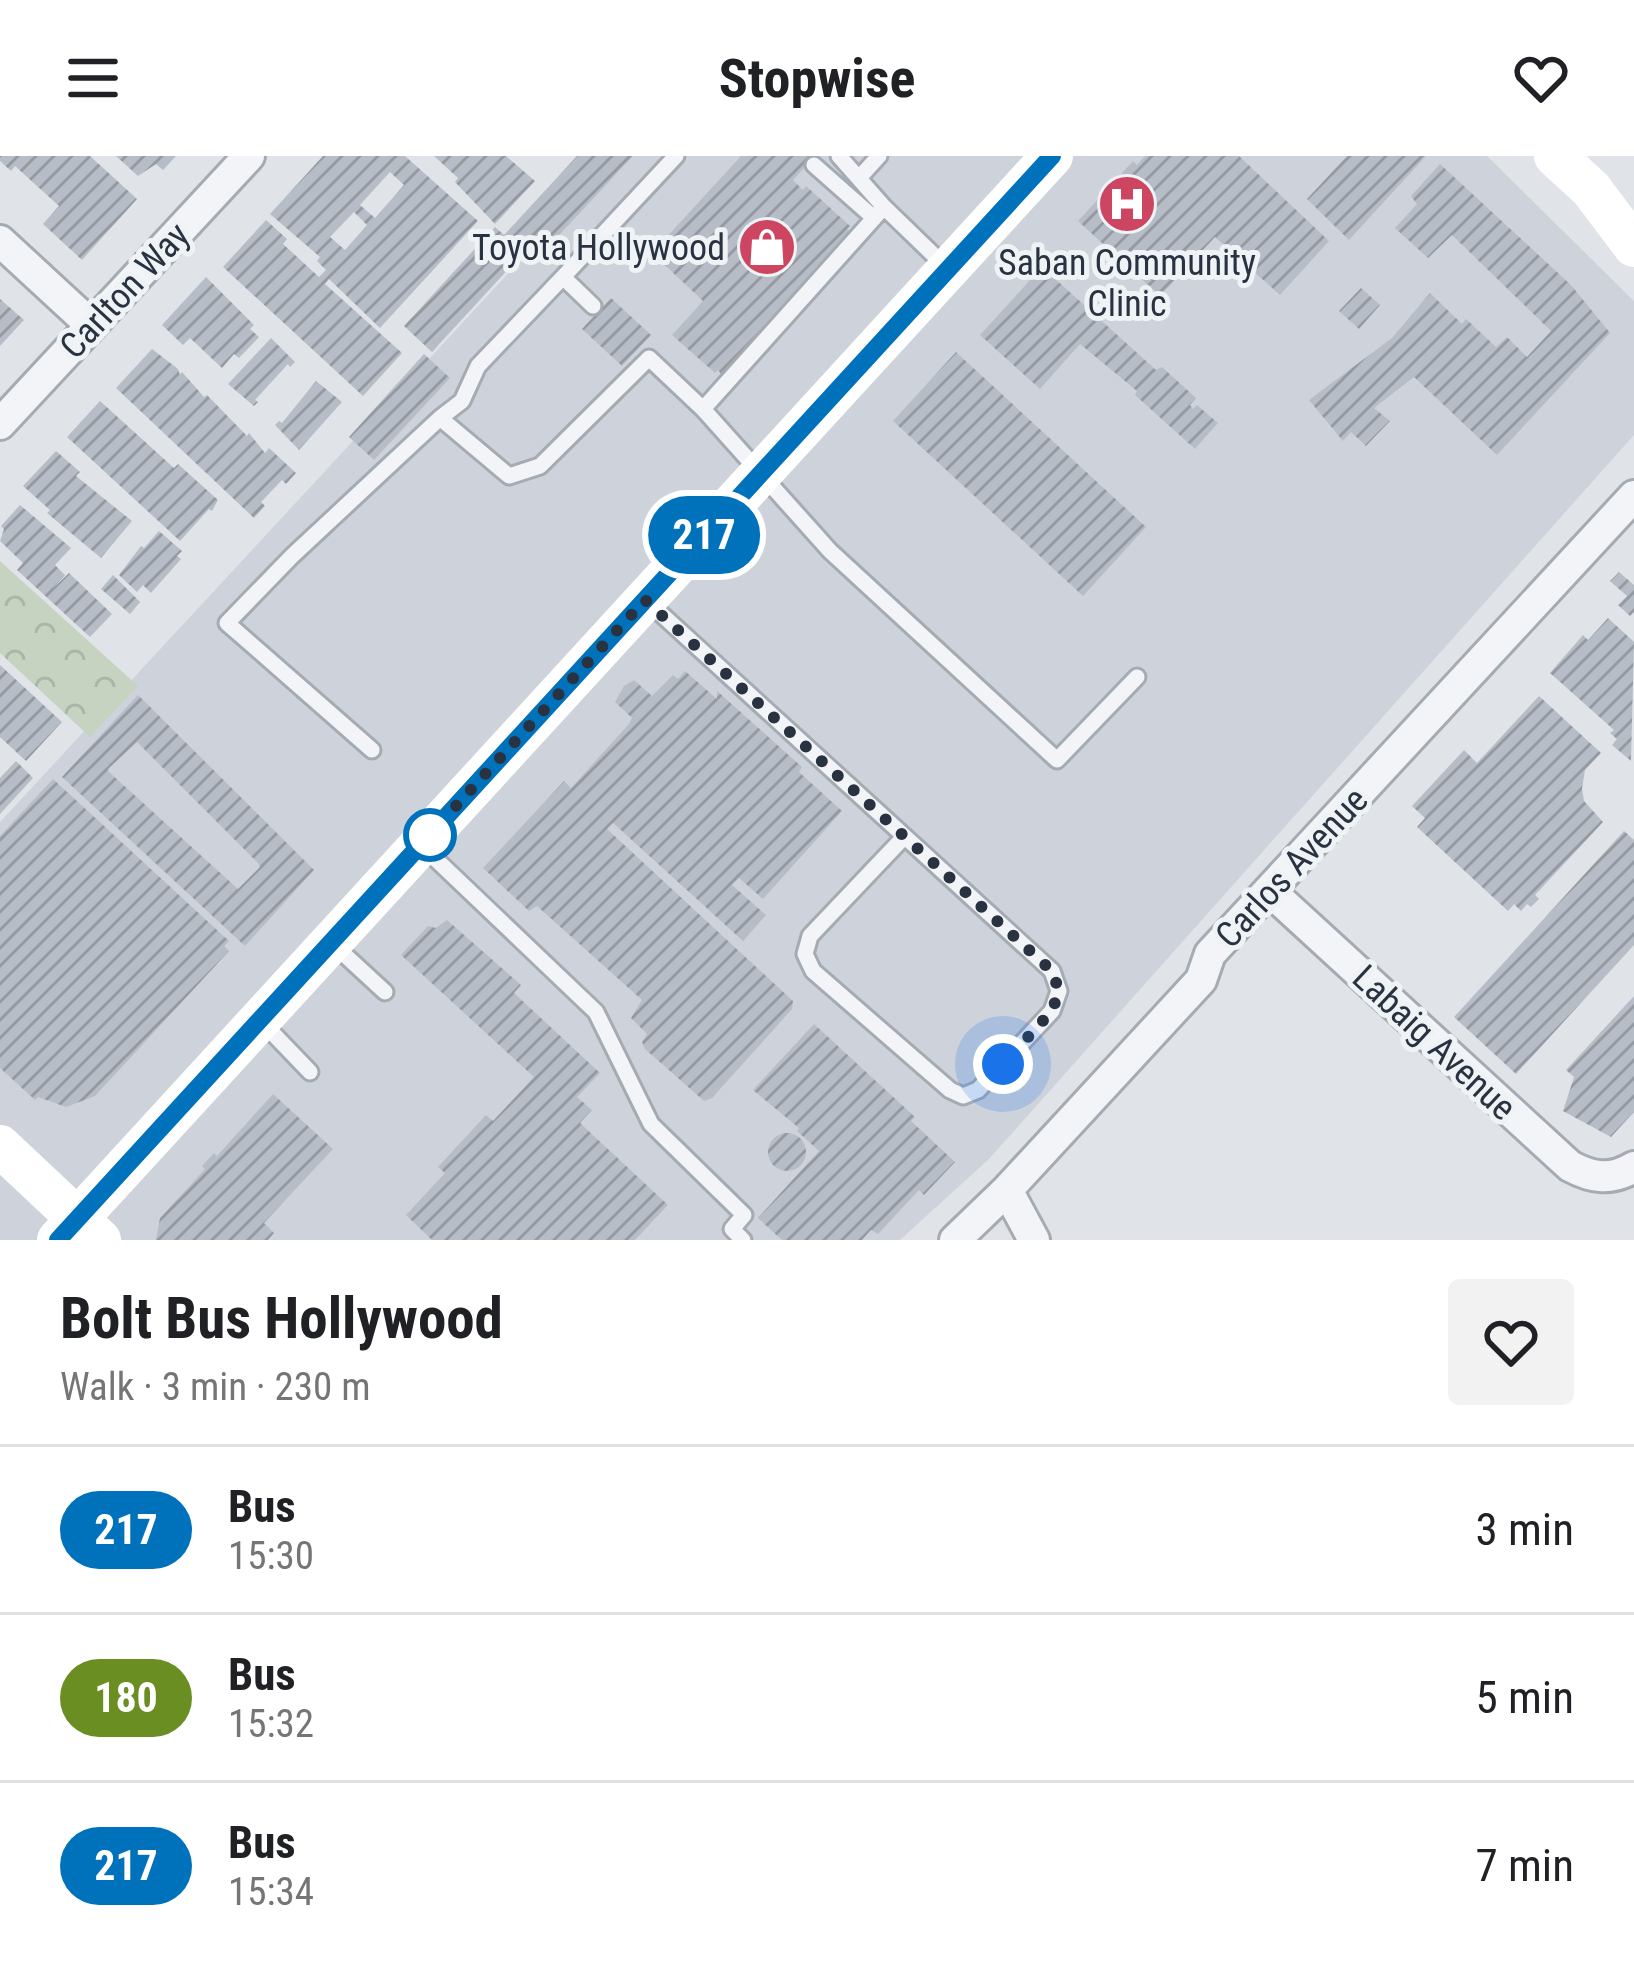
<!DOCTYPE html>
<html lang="en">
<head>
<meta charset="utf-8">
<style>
	body { margin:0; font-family:"Roboto Condensed",sans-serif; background:#f2f2f2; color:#202124; height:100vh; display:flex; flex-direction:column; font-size:45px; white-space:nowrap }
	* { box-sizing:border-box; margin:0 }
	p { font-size:39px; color:#757577 }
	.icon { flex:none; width:66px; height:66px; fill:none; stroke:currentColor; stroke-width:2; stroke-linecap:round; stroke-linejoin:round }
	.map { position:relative; height:1084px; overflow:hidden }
	.details { display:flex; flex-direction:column; background:#fff; flex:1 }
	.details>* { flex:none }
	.badge { padding:0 24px; border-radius:39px; font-size:42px; line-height:78px }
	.you { position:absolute; width:60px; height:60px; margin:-30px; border:9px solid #fff; border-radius:50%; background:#1a73e8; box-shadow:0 0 0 18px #1a73e833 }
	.map>.badge { position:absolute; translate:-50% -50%; box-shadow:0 0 0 6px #fff }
	.round { display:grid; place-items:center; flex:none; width:126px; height:126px; border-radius:12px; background:#f2f2f2 }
	.headline { display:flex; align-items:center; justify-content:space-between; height:204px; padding:0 60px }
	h1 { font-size:57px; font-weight:700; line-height:90px }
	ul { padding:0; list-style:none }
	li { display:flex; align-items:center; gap:36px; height:168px; padding:0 60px; border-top:3px solid #e0e0e0 }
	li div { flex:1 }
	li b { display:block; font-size:45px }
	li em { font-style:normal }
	li .badge { min-width:132px; font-weight:700; text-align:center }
	header { display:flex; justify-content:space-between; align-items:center; height:156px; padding:0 60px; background:#fff; font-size:54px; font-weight:700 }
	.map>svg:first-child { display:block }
</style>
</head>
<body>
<header><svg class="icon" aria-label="menu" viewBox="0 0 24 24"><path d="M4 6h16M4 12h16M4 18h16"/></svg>Stopwise<svg class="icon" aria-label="heart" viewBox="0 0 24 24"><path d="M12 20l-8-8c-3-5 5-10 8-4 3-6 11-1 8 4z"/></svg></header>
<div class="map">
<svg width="1634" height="1084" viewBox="0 0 1634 1084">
	<defs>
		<pattern id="park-crowns" width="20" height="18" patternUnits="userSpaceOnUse" patternTransform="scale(3)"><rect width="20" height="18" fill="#c6d3c1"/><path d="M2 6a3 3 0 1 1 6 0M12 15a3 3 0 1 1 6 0" fill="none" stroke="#aab6a7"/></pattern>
		<pattern id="building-hatch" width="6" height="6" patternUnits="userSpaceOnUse" patternTransform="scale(3)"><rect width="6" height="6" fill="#b7bdc6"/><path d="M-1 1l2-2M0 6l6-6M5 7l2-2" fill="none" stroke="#959aa2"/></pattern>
	</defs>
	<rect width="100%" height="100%" fill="#e0e4e9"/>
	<!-- built -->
	<path fill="#ced3db" d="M 617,0 L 1487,0 L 1634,145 L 1634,279 L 989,1003 L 900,1084 L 0,1084 L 0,666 Z"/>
	<!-- park -->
	<path fill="url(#park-crowns)" d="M 0,405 L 138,530 L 90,581 L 0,497 Z"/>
	<!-- building -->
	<path fill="url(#building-hatch)" fill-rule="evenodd" d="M 0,0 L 90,0 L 137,43 L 82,104 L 43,68 L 59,50 L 15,10 L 11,15 L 0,5 Z
		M 116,0 L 176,0 L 163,14 L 156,8 L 138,20 Z
		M 323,0 L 405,0 L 478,65 L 380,172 L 329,123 L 325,128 L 402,197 L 363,240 L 223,111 L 266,64 L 287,83 L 283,88 L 319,121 L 326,114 L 317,105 L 320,101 L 270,58 ZM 390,16 L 404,29 L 375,62 L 360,49 ZM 354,56 L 367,69 L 345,94 L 330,81 Z
		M 434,0 L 506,0 L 535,25 L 495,68 L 455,26 L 458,22 Z
		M 577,0 L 633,0 L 533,107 L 523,97 L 432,196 L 404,170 L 495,71 L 504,79 Z
		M 741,0 L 815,0 L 793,24 L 803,34 L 806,30 L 850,70 L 847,73 L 851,77 L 721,218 L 718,214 L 715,217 L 672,179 L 703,145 L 652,97 Z
		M 1145,0 L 1239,0 L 1329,85 L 1280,139 L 1215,81 L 1160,140 L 1078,65 L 1133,5 L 1137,9 Z
		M 1347,0 L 1426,0 L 1349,84 L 1307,43 Z
		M 1440,8 L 1571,129 L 1610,177 L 1497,299 L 1414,221 L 1374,252 L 1390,265 L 1366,290 L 1351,276 L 1343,285 L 1309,244 L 1392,182 L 1430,137 L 1462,168 L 1466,163 L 1496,191 L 1507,181 L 1527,201 L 1551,175 L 1452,79 L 1428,102 L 1395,72 L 1417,48 L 1411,40 Z
		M 1042,111 L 1156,214 L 1162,211 L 1196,242 L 1190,249 L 1193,253 L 1197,249 L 1218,267 L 1195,293 L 1135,239 L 1137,235 L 1080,188 L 1040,233 L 980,179 Z
		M 206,121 L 254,169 L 250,173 L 259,181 L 239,202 L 234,198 L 222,212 L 190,182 L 183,189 L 162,169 Z
		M 1361,132 L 1380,149 L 1359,173 L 1339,155 Z
		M 611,142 L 651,179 L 622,210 L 582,173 Z
		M 0,143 L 24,164 L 0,190 Z
		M 271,182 L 295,206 L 290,211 L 288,208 L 255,244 L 258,246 L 254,250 L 228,228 Z
		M 152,193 L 178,213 L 180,219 L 182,216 L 204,241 L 207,239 L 247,280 L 249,277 L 265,297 L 269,292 L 296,317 L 286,328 L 282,324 L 261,346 L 265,350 L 254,362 L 116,232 Z
		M 956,196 L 1146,371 L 1083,440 L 893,265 Z
		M 424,198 L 450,222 L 374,304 L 349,281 Z
		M 316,225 L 342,246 L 299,294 L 275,269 L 279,265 L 282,267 Z
		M 100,245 L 174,312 L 178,308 L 218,344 L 212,355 L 209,353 L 180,385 L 67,281 Z
		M 56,295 L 80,316 L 76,320 L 132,365 L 101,402 L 47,357 L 50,354 L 23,330 Z
		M 20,349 L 71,392 L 55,409 L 65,419 L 52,433 L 69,417 L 112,458 L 90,481 L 17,414 L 23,407 L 0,385 L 4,373 L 1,370 Z
		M 159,375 L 182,395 L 177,400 L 181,403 L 151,437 L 143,429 L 137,436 L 119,419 L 141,390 L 144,392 Z
		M 1619,416 L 1634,429 L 1634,456 L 1630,460 L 1618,449 L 1627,440 L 1610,425 Z
		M 113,419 L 140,446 L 130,458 L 101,433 Z
		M 1608,462 L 1634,486 L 1631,605 L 1612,589 L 1617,583 L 1610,577 L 1614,574 L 1550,517 L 1583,479 L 1588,484 Z
		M 0,509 L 62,566 L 26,605 L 0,581 Z
		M 685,515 L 717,543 L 717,535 L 802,611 L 799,616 L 842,655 L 763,743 L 739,722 L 732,729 L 766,759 L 743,785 L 613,667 L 607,673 L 793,845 L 792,853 L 712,942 L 704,945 L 645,893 L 642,886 L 647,878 L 631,862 L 642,844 L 537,750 L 529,755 L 483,712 L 564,625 L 571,632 L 629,568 L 632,562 L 615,546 L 624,530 L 634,524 L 652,540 L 673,519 L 678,523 Z
		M 138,539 L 314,714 L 245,790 L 62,621 ZM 137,586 L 258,707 L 260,711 L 238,733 L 109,616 L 108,613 Z
		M 1539,540 L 1601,597 L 1585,614 L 1582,633 L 1584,645 L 1603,666 L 1535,739 L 1539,743 L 1531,751 L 1527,748 L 1521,755 L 1514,748 L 1508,755 L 1417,671 L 1425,662 L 1412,650 L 1464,594 L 1477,607 Z
		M 16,605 L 33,622 L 0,658 L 0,622 Z
		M 53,623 L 229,785 L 224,790 L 229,795 L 95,940 L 66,951 L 38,941 L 35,944 L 0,912 L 0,680 Z
		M 1624,675 L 1634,684 L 1634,789 L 1516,918 L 1454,861 Z
		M 447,764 L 521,829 L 514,837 L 600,917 L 577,941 L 592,954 L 580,967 L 668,1049 L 635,1084 L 432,1084 L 406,1059 L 445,1017 L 438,1011 L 486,959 L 493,965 L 534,921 L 401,799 L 428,770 L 436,772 Z
		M 1634,840 L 1634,956 L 1611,981 L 1563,955 L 1574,921 L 1566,914 Z
		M 814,868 L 915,961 L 911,965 L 955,1006 L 924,1039 L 919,1034 L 878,1078 L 871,1074 L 862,1084 L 782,1084 L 758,1062 L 819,995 L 797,975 L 799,972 L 753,934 Z
		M 273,938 L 333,993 L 264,1067 L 274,1077 L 268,1084 L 156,1084 L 160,1062 L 205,1013 L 202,1010 L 214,997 L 217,1000 Z
		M768 996a19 19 0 1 1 38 0a19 19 0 1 1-38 0Z"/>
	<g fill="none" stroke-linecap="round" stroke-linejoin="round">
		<defs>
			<path id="lane" d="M 839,0 L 884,51
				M 814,9 L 874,62
				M 859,22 L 879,0
				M 946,111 L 884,51 L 703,253 L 830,395 L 1057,604 L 1137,521
				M 563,121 L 676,0
				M 440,262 L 462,245 L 478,210 L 563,121 L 593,150
				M 648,446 L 1052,815 L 1059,835 L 1052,855 L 978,934 L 963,940 L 950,934 L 813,815 L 805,798 L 810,780 L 904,681
				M 372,594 L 227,467 L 292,400 L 440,262 L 509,320 L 540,310 L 649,202 L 703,253
				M 423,691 L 596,856 L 651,968 L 744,1059 L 732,1073 L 743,1084
				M 334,789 L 385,836
				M 262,866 L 310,916"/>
			<path id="street" d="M 0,85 L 91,169
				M 0,268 L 249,0
				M 1270,735 L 1570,1010 C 1592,1022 1611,1025 1634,1011
				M 1007,1034 L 1034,1084
				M 955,1084 L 1007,1034 L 1201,824 L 1210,798 L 1634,340"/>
		</defs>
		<!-- lane casing -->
		<use href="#lane" stroke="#a5abb3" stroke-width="21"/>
		<!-- street casing -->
		<use href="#street" stroke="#a5abb3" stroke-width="36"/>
		<!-- lane -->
		<use href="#lane" stroke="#f3f4f7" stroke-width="15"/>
		<!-- street -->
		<use href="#street" stroke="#f3f4f7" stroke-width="30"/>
		<!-- secondary -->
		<path stroke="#fff" stroke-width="42" d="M 1555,0 L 1591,33 L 1634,90
			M 0,990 L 100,1084
			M 58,1084 L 1052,0"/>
	</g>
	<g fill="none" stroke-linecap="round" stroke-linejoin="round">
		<defs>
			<path id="line" d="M 58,1084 L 1052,0"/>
		</defs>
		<!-- line casing -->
		<use href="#line" stroke="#fff" stroke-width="27"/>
		<!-- line -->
		<use href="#line" stroke="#0072bc" stroke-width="18"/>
		<!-- walk -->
		<path stroke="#293240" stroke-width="12" stroke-dasharray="0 21.6" d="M 430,679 L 421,688 L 645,444 L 1052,815 L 1059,835 L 1052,855 L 1003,908"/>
	</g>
	<!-- icons -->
	<defs>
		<symbol id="hospital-disc" viewBox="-11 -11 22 22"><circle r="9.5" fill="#cd4661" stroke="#eff3f6"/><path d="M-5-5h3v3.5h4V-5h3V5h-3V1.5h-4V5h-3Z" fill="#fff"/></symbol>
		<symbol id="shop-disc" viewBox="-11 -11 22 22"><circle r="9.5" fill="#cd4661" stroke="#eff3f6"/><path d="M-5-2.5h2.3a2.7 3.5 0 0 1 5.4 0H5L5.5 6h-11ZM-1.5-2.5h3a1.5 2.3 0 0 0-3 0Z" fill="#fff"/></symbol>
	</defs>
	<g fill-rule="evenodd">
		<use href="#hospital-disc" x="1094" y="15" width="66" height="66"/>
		<use href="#shop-disc" x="734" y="58" width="66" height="66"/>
	</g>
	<!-- markers -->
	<circle fill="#fff" stroke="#0072bc" stroke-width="6" cx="430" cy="679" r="24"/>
	<g text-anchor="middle" stroke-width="10" stroke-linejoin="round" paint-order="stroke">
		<!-- poi labels -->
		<g font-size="36" fill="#293240" stroke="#eff3f6" text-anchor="end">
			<text x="725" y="104">Toyota Hollywood</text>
			<text x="1127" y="119" text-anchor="middle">Saban Community<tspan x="1127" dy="41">Clinic</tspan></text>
		</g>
		<!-- street labels -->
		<g font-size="36" fill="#293240" stroke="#eff3f6">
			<text transform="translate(124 134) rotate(-47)" y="13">Carlton Way</text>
			<text transform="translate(1291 711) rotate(-47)" y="13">Carlos Avenue</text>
			<text transform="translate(1435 886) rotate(43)" y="13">Labaig Avenue</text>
		</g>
	</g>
</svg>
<div class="you" style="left:1003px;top:908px"></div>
<b class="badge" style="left:704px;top:379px;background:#0072bc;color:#fff">217</b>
</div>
<section class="details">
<div class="headline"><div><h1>Bolt Bus Hollywood</h1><p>Walk · 3 min · 230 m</p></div><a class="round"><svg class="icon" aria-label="heart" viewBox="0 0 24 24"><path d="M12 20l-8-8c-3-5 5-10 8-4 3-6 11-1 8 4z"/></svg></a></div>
<ul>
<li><span class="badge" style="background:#0072bc;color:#fff">217</span><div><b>Bus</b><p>15:30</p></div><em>3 min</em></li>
<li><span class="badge" style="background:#6b8e23;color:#fff">180</span><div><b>Bus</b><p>15:32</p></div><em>5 min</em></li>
<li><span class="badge" style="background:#0072bc;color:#fff">217</span><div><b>Bus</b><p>15:34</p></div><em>7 min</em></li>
</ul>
</section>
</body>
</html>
